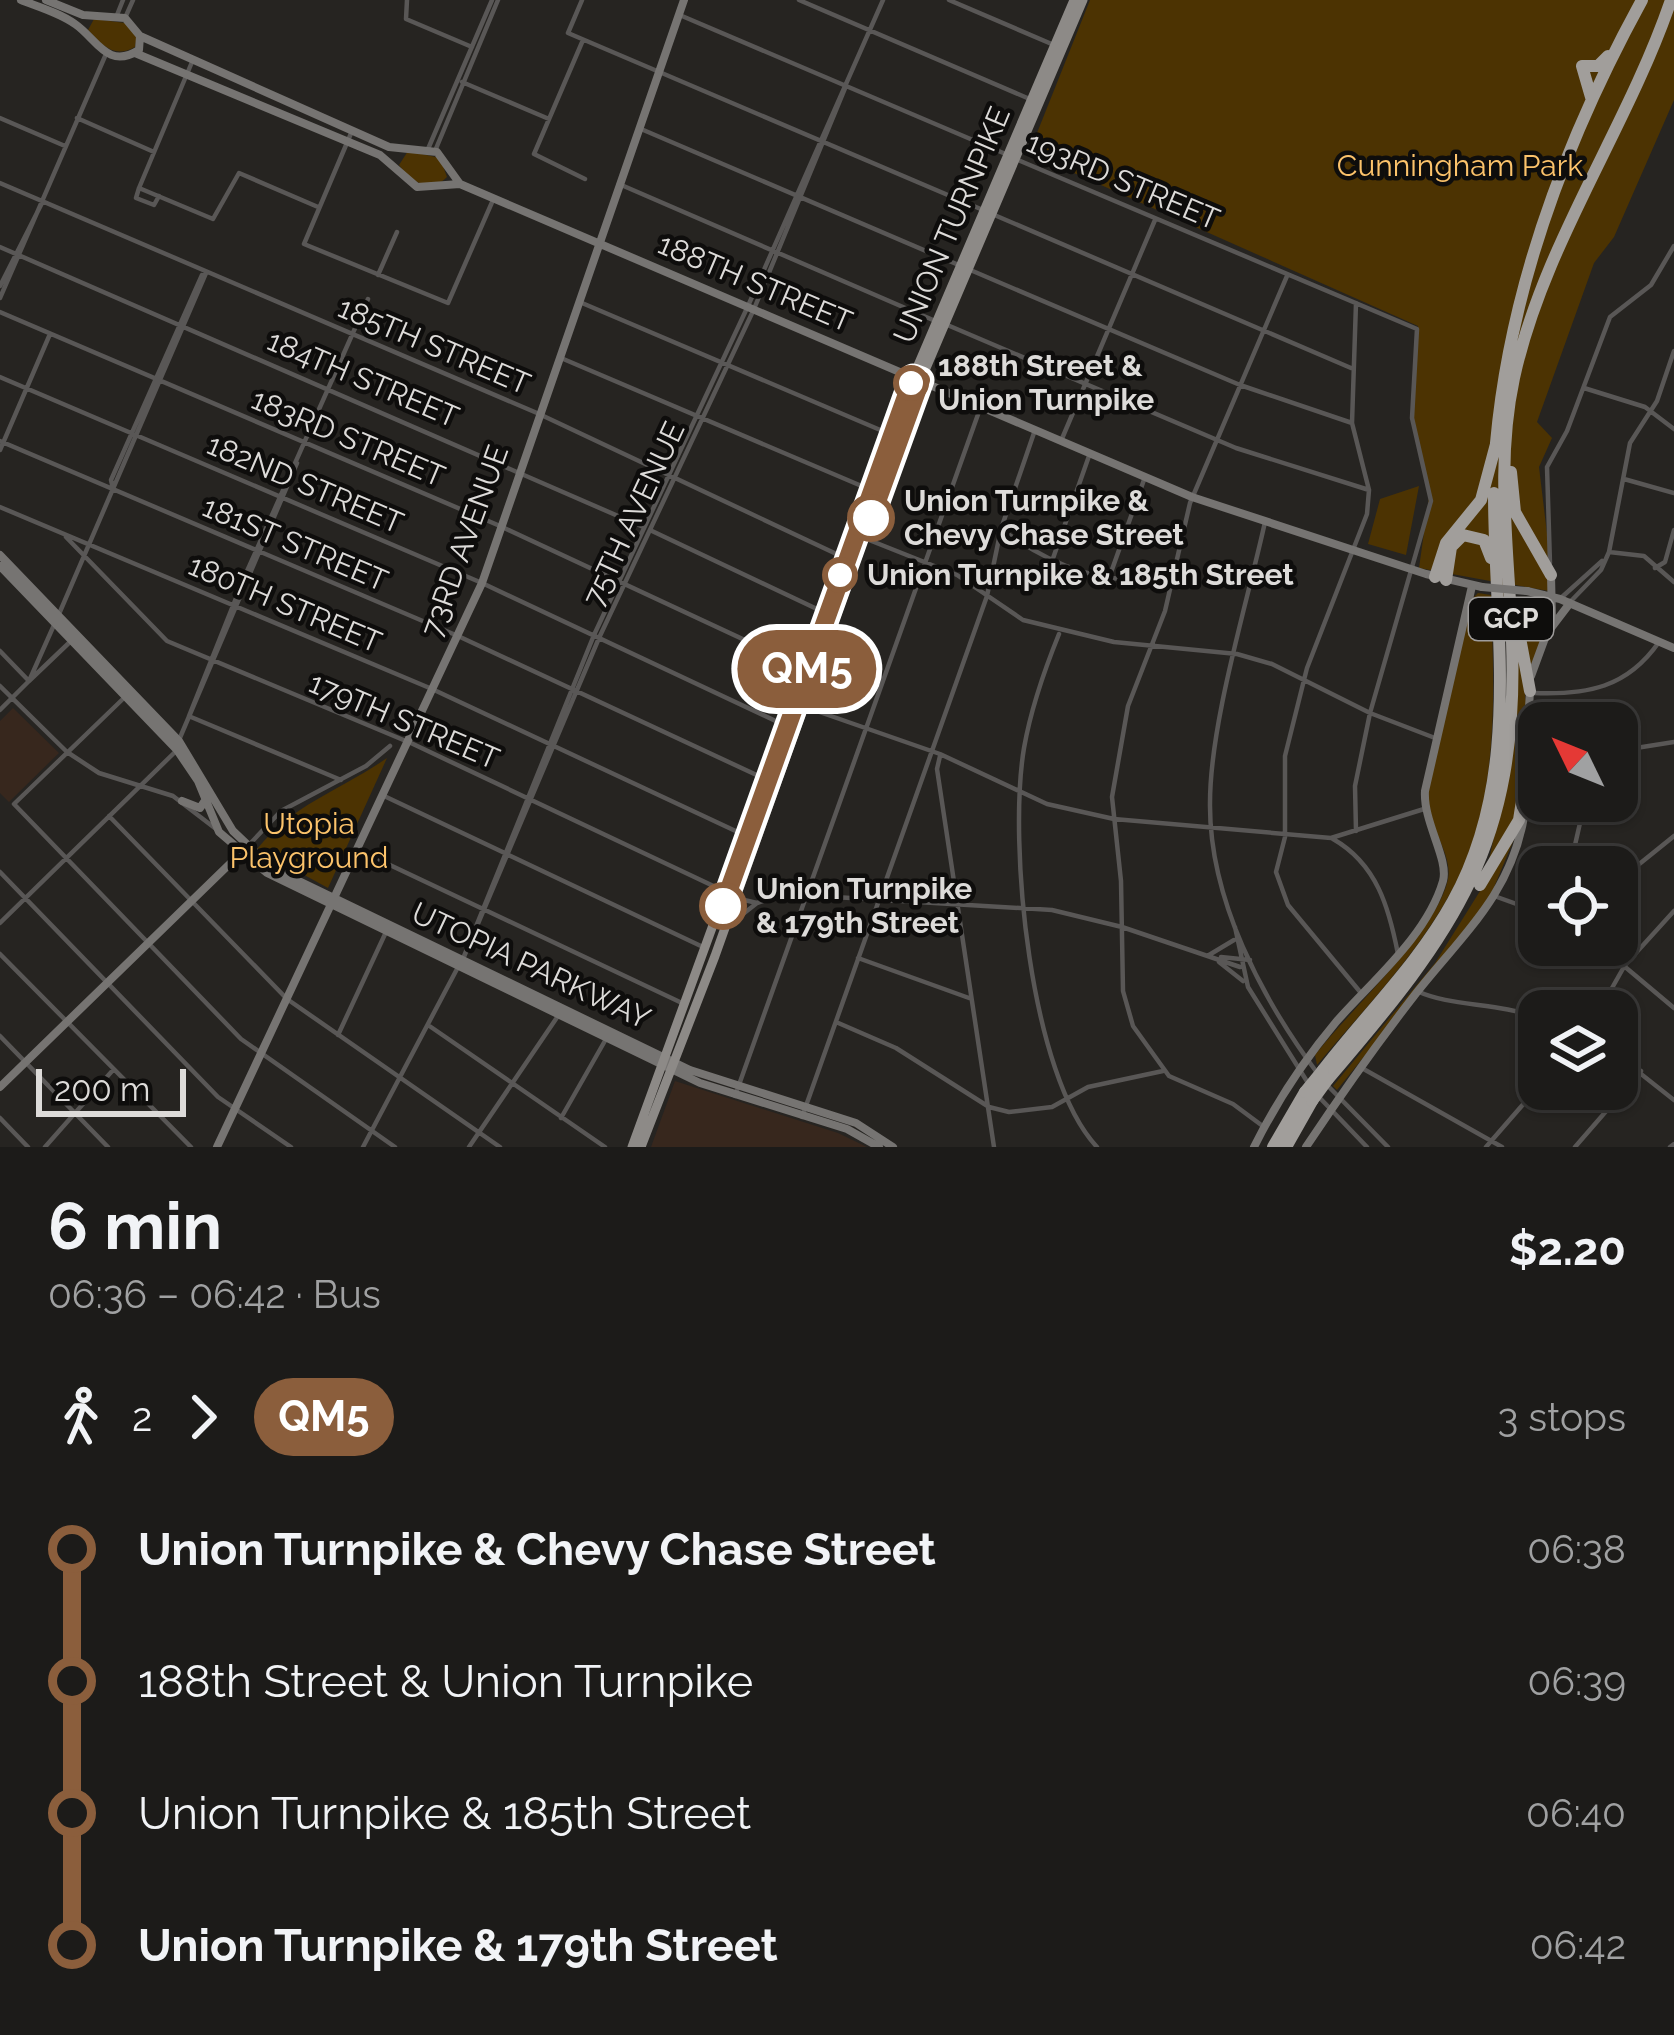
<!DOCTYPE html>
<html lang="en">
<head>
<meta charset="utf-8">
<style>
	body { margin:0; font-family:Raleway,sans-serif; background:#252422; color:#f1f3f6; height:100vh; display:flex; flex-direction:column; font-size:45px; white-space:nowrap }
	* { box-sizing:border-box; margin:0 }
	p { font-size:39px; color:#a0a1a2 }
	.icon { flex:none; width:66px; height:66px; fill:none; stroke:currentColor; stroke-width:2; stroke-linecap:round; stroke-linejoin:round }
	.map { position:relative; height:1147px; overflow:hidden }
	.panel { display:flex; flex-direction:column; background:#1c1b19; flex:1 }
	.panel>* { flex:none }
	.badge { padding:0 24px; border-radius:39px; font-size:42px; line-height:78px }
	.needle { width:78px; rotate:313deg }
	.buttons { position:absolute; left:1518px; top:702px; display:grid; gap:24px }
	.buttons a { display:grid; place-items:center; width:120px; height:120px; border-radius:24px; background:#1c1b19; box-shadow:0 3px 9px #0004,0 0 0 3px #3a3938; font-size:60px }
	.scale { position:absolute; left:36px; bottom:30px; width:150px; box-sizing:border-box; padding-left:12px; border:6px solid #dddbd9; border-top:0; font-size:33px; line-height:42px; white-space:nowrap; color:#dddbd9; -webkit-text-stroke:9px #0e0d0c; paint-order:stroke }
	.map>.badge { position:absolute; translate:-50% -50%; box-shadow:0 0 0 6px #fff }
	.legs { display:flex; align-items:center; gap:18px; height:132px; padding:0 48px; font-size:39px }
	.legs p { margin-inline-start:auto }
	.head { display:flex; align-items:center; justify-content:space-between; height:204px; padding:0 48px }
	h1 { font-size:66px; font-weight:700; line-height:90px }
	ul { padding:0 48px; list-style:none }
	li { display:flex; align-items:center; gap:42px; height:132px; font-size:45px }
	li i { display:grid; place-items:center; width:18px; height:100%; margin:0 15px; background:currentColor }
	li i::after { content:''; width:30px; height:30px; margin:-15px; border:9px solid; border-radius:50%; background:#1c1b19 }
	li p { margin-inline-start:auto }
	li:first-child i { background:linear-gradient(#0000 50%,currentColor 0) }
	li:last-child i { background:linear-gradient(currentColor 50%,#0000 0) }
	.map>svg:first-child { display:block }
</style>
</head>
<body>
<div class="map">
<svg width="1674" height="1147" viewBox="0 0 1674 1147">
	<rect width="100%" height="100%" fill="#262421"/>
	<!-- education -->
	<path fill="#37271d" d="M 13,708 L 59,753 L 9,802 L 0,793 L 0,721 Z
		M 675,1081 L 838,1133 L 867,1147 L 651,1147 Z"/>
	<!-- green -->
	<path fill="#4c3302" d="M 1090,0 L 1674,0 L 1674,100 L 1614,237 L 1594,263 L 1537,422 L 1552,438 L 1539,467 L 1554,592 L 1504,583 L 1503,614 L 1501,583 L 1419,568 L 1429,497 L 1412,416 L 1418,326 L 1029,153 Z
		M 94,19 L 125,23 L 137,36 L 135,47 C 114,59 102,45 88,30 Z
		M 408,151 L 440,158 L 447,177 C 430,195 411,181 399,165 Z
		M 1419,486 L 1406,555 L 1368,544 L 1380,499 Z
		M 1478,593 L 1491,595 C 1494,694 1501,802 1451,892 C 1417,955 1363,1010 1317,1065 L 1315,1055 C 1348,1012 1438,930 1448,879 C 1453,855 1428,826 1428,799 C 1429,734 1455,663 1471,600 Z
		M 1517,598 L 1551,606 L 1551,619 L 1531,666 Z
		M 1513,609 L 1526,702 L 1519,809 L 1488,865 L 1514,742 Z
		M 387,758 L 328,888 L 257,849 C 296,802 338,792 387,758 Z
		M 1517,832 L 1487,904 L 1337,1090 L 1333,1086 L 1435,963 Z"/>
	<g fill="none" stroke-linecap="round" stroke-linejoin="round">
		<!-- street -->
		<path stroke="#595756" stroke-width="4.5" d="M 407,0 L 406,19 L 472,47
			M 582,0 L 568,33 L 983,210
			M 799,0 L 1032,100
			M 949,0 L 1054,45
			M 117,15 L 123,0
			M 682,16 L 1008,155
			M 125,18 L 133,0
			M 583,40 L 534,154 L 585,179
			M 462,82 L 549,119
			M 0,118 L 65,146
			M 77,118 L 154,152
			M 641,129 L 961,266
			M 352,131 L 304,244 L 448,303 L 493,200
			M 428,149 L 492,0
			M 435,151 L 498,0
			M 1018,160 L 1417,329 L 1412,418 L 1431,501 L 1370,713 L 1355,786 L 1356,831
			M 0,183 L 537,413 L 845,558
			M 619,184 L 933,320
			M 139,188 L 213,219 L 239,173 L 318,207
			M 139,188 L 192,62
			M 139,188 L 136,198 L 154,205 L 159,196
			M 992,214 L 1351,368
			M 0,247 L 641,526
			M 968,269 L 1240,385 L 1352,423
			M 378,275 L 397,232
			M 0,286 L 43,201
			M 0,298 L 106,54
			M 582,303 L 892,435
			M 1356,303 L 1352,423 L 1369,490 L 1367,514 L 1307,668 L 1285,756 L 1285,837 L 1276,872 L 1288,905 L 1361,993
			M 0,312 L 500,526 L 807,669
			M 945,324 L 1236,448 L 1369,490
			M 561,358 L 871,490
			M 0,377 L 482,583 L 782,724
			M 1584,388 L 1645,407 L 1674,429
			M 0,441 L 458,636 L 763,778
			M 1061,441 L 1155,220
			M 0,450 L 50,334
			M 1624,479 L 1674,493
			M 113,489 L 111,480 L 202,275
			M 0,507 L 432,689 L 742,834
			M 1265,522 C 1247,604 1210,723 1210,803 C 1209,899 1262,999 1318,1074
			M 1001,529 C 1060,572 1100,581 1173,583
			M 652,531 L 836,618
			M 66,537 L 167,641 L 413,744 L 724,891
			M 864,538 L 957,575 L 1023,620 L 1114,642 L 1237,654 L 1272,664 L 1370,713 L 1435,738
			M 1609,552 L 1644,556 L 1674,582
			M 1550,563 L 1547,467 L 1567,431 L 1610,317 L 1651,285 L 1674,246
			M 1051,564 L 1089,456
			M 1655,568 L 1665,562 L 1674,530
			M 1109,578 L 1145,477
			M 1562,597 L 1602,561
			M 1572,600 L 1601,570 L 1609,552 L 1630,443 L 1657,401 L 1674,351
			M 59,614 L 206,273
			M 1059,634 C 1044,671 1031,708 1024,748 C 1008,843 1030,1076 1097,1147
			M 0,651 L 29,681 L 72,640
			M 0,686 L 67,752 L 99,773 L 173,796 L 216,829
			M 1534,693 C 1587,695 1627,688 1659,642
			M 127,695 L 14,804 L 241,1039 L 395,1147
			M 808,708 L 940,754 L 1047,804 L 1114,819 L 1331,838 L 1424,809
			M 0,710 L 29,681 L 54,625
			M 189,716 L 244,578 L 368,299
			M 191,717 L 341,780
			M 179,740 L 297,463
			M 1617,751 L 1674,742
			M 940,756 L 937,769 L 994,1147
			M 382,795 L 703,947
			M 109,816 L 287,999 L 500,1147
			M 1333,839 C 1377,864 1389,908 1398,954
			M 247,847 L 281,811 L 366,766 L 390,746
			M 356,849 L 682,1003
			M 1570,867 L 1585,801
			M 0,872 L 218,1097 L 291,1147
			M 1617,882 L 1674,836
			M 1497,897 L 1539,912
			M 740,899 L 757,903
			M 0,923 L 176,751
			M 729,925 L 757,903 L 784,894 L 1052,910 L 1122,927 L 1240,967
			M 1235,927 L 1248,987 L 1308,1083
			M 1599,945 L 1674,1008
			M 1530,947 L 1539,933
			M 0,954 L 191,1147
			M 1209,955 L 1234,940
			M 1221,957 L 1250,960
			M 858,958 L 969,998
			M 463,959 L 599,638 L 754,309 L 846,86
			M 462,961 L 594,635 L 748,306 L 883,0
			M 1219,962 L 1243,981
			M 1417,991 C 1451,1007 1497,1002 1539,1018
			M 1599,1011 L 1625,965 L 1674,911
			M 836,1022 L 896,1048 L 989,1107 L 1009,1112 L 1052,1107 L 1088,1087 L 1163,1071
			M 428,1025 L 605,1147
			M 338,1035 L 386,932
			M 0,1036 L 108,1147
			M 1617,1055 L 1674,1100
			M 1360,1067 L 1502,1147
			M 1329,1087 L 1388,1147
			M 735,1096 L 981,406
			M 1318,1096 L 1367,1147
			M 802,1117 L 987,596 L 1001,529 L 1035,430
			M 0,1118 L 28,1147
			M 561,1118 L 606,1039
			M 1264,1127 L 1233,1104 L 1169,1076 L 1133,1026 L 1123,991 L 1121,881 L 1112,797 L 1128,706 L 1165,611 L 1190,503 L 1287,276
			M 45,1147 L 113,1070
			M 363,1147 L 457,969
			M 469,1147 L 560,1013
			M 1486,1147 L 1539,1086
			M 1575,1147 L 1641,1071
			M 1670,1147 L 1674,1144"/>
		<!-- secondary -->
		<path stroke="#767472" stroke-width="8" d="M 21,0 C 39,7 60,13 75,24 C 97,39 107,70 139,50 L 140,36 L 125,18 L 83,15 L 46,0
			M 140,36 L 389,147 L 437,152 L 460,184
			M 135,53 L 380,155 L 417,187 L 460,184 L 1192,497 L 1426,574 L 1482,587
			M 0,555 L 179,741 L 233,831 L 272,868 L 690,1070 L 856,1123 L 893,1147
			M 0,566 L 177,750 L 198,781 L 219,832 L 267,873 L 700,1083 L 847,1129 L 879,1147
			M 1527,591 L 1560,599 L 1674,648
			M 1551,628 L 1570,603
			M 1531,676 L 1552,619 L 1551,575
			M 1524,790 L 1530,691
			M 182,801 L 200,808 L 204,802
			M 0,1087 L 244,850
			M 217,1147 L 482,583 L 684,0
			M 1254,1147 C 1276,1103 1304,1060 1336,1022 C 1372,981 1427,936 1443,881 C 1449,859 1423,822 1425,791 L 1472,586
			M 1306,1147 C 1340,1096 1376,1045 1414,996 C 1461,936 1510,896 1524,817"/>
		<!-- primary -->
		<path stroke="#8d8a87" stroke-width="9" d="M 632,1147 L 913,377 L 1074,0
			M 641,1147 L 715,956 L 918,387 L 1083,0"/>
		<!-- highway -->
		<path stroke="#a19e9b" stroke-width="12" d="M 1591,97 L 1582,66 L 1598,66 L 1608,56
			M 1496,443 C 1510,288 1568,135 1642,0
			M 1511,472 L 1515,512 L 1551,575
			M 1435,577 L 1446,543 L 1481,500 L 1496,444
			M 1446,580 L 1451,547 L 1463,535 L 1484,540 L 1491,558
			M 1518,627 L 1530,691
			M 1480,885 L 1519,820 L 1524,788
			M 1323,1070 C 1366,1014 1419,963 1453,901 C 1523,774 1494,631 1494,493
			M 1328,1079 C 1455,931 1519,845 1512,641 C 1509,552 1495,466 1514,378 C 1543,245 1627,129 1671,0
			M 1273,1147 L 1305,1092
			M 1286,1147 L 1312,1101"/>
		<!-- secondary-bridge -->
		<path stroke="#767472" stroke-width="8" d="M 1482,587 L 1527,591"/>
		<!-- highway-bridge -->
		<path stroke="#a19e9b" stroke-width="12" d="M 1305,1092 L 1323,1070
			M 1312,1101 L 1328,1079"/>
	</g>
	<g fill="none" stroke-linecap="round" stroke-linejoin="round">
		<defs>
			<path id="line-1" d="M 723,906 L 913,377 L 921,380 L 871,518"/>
		</defs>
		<!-- line-1 casing -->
		<use href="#line-1" stroke="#fff" stroke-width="27"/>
		<!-- line-1 -->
		<use href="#line-1" stroke="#8b5e3c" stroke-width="18"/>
	</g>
	<!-- markers -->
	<g fill="#fff" stroke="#8b5e3c" stroke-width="6">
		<circle cx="911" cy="383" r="15"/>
		<circle cx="871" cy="518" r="21"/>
		<circle cx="840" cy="575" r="15"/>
		<circle cx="723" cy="906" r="21"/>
	</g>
	<g text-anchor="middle" stroke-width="9" stroke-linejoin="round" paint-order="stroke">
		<!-- shield labels -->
		<rect fill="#0e0d0c" stroke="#9f9d9c" stroke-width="3" x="1469" y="598" width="84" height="42" rx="9"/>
		<g font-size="27" font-weight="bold" fill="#dddbd9">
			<text x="1511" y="628">GCP</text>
		</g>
		<!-- park labels -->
		<g font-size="30" fill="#fcc36b" stroke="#0e0d0c">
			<text x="1460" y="176">Cunningham Park</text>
			<text x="309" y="834">Utopia<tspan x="309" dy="34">Playground</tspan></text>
		</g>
		<!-- street labels -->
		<g font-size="30" fill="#dddbd9" stroke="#0e0d0c">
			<text transform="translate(1123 181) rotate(23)" y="10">193RD STREET</text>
			<text transform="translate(952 225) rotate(-67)" y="10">UNION TURNPIKE</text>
			<text transform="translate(755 283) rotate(23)" y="10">188TH STREET</text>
			<text transform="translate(434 346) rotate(23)" y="10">185TH STREET</text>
			<text transform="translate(363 379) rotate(23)" y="10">184TH STREET</text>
			<text transform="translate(348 438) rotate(23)" y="10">183RD STREET</text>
			<text transform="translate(305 484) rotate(23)" y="10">182ND STREET</text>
			<text transform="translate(634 514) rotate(-65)" y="10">75TH AVENUE</text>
			<text transform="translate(465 541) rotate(-70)" y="10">73RD AVENUE</text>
			<text transform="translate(295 544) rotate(23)" y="10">181ST STREET</text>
			<text transform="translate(285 604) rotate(23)" y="10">180TH STREET</text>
			<text transform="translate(404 721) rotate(23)" y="10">179TH STREET</text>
			<text transform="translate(531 966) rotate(25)" y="10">UTOPIA PARKWAY</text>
		</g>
		<!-- stop labels -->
		<g font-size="30" font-weight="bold" fill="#dddbd9" stroke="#0e0d0c" text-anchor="start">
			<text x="938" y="376">188th Street &amp;<tspan x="938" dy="34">Union Turnpike</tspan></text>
			<text x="904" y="511">Union Turnpike &amp;<tspan x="904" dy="34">Chevy Chase Street</tspan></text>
			<text x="867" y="585">Union Turnpike &amp; 185th Street</text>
			<text x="756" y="899">Union Turnpike<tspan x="756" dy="34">&amp; 179th Street</tspan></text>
		</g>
	</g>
</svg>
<div class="buttons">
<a><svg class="needle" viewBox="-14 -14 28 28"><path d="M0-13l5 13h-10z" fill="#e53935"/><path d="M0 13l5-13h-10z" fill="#a0a1a2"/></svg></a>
<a><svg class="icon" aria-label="locate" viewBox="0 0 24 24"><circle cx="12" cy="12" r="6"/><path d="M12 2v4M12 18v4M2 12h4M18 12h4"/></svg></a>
<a><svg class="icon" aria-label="layers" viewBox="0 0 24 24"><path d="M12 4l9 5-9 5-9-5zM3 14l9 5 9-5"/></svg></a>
</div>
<div class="scale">200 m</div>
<b class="badge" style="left:807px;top:669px;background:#8b5e3c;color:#fff">QM5</b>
</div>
<section class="panel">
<div class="head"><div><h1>6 min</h1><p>06:36 – 06:42 · Bus</p></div><b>$2.20</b></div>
<div class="legs"><svg class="icon" aria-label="walk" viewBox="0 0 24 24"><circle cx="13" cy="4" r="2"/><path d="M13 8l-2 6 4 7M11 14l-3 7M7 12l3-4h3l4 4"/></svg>2<svg class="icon" aria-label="forward" viewBox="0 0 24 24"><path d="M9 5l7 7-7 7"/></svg><b class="badge" style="background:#8b5e3c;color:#fff">QM5</b><p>3 stops</p></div>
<ul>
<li><i style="color:#8b5e3c"></i><b>Union Turnpike &amp; Chevy Chase Street</b><p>06:38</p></li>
<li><i style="color:#8b5e3c"></i><span>188th Street &amp; Union Turnpike</span><p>06:39</p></li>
<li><i style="color:#8b5e3c"></i><span>Union Turnpike &amp; 185th Street</span><p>06:40</p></li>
<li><i style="color:#8b5e3c"></i><b>Union Turnpike &amp; 179th Street</b><p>06:42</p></li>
</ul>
</section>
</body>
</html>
